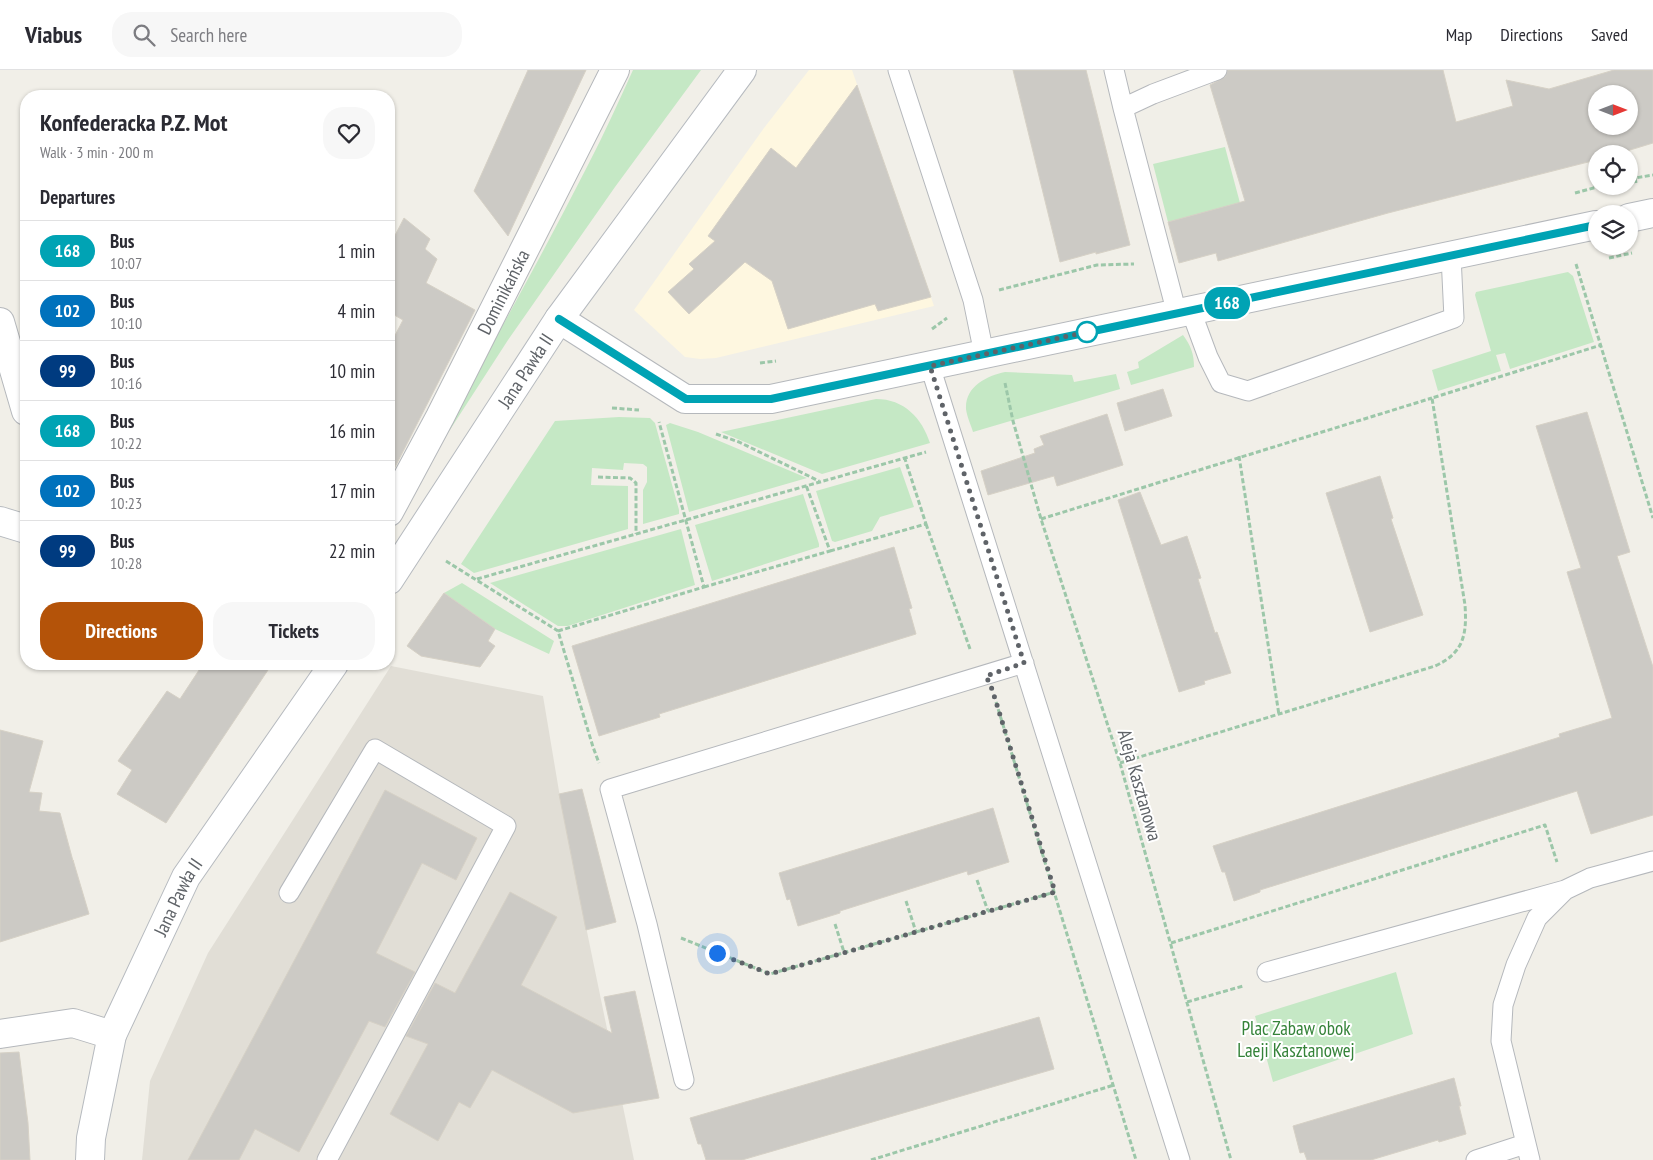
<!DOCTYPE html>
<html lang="en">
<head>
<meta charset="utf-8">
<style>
	body { margin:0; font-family:"PT Sans Narrow",sans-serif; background:#f7f7f7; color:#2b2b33; height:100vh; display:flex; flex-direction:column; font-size:19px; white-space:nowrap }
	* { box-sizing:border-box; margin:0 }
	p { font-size:16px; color:#7c7c81 }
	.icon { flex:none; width:28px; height:28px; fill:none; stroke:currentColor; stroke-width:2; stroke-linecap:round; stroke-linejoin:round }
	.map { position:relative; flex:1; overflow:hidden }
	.side { position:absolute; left:20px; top:20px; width:375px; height:580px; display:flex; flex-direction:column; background:#fff; border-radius:20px; box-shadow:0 1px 4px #0004 }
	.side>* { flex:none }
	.badge { padding:0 10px; border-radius:16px; font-size:18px; line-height:32px }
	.needle { width:32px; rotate:90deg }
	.tools { position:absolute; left:1588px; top:15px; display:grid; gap:10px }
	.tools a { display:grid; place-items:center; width:50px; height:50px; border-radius:50%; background:#fff; box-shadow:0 1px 4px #0004; font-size:25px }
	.you { position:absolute; width:25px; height:25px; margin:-12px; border:4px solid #fff; border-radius:50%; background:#1a73e8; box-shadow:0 0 0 8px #1a73e833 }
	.map>.badge { position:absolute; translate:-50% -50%; box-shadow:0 0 0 2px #fff }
	h2 { padding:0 20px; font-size:19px; line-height:45px }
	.round { display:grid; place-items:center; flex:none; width:52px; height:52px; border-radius:20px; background:#f7f7f7 }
	.head { display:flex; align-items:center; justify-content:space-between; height:85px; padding:0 20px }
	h1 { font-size:24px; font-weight:800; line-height:38px }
	.button { display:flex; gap:10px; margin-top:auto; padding:10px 20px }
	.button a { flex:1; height:58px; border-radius:20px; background:#b45309; color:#fff; font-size:20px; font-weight:800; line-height:58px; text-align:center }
	.button a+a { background:#f7f7f7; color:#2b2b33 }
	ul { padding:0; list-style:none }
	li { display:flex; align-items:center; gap:15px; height:60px; padding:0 20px; border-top:1px solid #e1e1e2 }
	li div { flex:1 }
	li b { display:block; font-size:19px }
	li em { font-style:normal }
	li .badge { min-width:55px; font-weight:700; text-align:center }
	header { display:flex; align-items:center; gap:30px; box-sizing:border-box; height:70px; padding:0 25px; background:#fff; border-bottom:1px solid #e1e1e2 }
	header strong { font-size:24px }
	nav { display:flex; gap:28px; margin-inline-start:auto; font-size:18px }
	.search { width:350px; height:45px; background:#f7f7f7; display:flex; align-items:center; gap:12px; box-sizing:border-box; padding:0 18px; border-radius:20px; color:#7c7c81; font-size:19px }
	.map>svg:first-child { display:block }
</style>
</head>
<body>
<header>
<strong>Viabus</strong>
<div class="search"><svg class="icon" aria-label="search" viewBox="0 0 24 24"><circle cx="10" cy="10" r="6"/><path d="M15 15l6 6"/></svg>Search here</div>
<nav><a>Map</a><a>Directions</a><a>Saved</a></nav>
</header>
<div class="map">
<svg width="1653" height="1090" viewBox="0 0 1653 1090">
	<rect width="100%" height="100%" fill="#f1efe8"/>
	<!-- commercial -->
	<path fill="#fef7e0" d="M 809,0 L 852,0 L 934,236 L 716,288 L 700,289 L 685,287 L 634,240 L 764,58 Z"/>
	<!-- education -->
	<path fill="#e1ded6" d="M 391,596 L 543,626 L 563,745 L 634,1090 L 142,1090 L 150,1011 L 208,883 Z"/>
	<!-- green -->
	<path fill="#c5e8c5" d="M 633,0 L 701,0 L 615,117 L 508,270 L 393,448 C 461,331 528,213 589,93 C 605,62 619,31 633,0 Z
		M 1225,77 L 1240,133 L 1168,152 L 1153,94 Z
		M 1568,202 L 1573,206 L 1594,272 L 1510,299 L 1505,283 L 1496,285 L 1501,301 L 1438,321 L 1432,300 L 1491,281 L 1475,225 L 1476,222 Z
		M 1183,265 C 1191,276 1194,284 1194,297 L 1131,315 L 1127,302 L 1139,298 L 1138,292 Z
		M 1005,302 L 1072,305 L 1074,312 L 1116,304 L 1120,319 L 973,362 C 971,355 967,347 966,339 C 965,316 987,306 1005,302 Z
		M 876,329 C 904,329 922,348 930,373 L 822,404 L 721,362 Z
		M 619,347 L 650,348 L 655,353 L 679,440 L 679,444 L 643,454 L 643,420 L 647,412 L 647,397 L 643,394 L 624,393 L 623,400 L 592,398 L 591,415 L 628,416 L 628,459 L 474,503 L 461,494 L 555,351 Z
		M 670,353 L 698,362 L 807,408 L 689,442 L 666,355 Z
		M 900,397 L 914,437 L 880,447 L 872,461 L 835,472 L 832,471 L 816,421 Z
		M 803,424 L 819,474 L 819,477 L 712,511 L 695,455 Z
		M 681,459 L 695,515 L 568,556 L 558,556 L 490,513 Z
		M 462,513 L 554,571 L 549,584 L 495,559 L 444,523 Z
		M 1396,902 L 1413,964 L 1273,1012 L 1255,946 Z"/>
	<!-- building -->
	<path fill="#cccac5" stroke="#d6d1c6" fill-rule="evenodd" d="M 528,0 L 586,0 L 508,166 L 474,121 Z
		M 1013,0 L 1086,0 L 1130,175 L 1096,184 L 1096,182 L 1060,192 Z
		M 1228,0 L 1443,0 L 1456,52 L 1513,36 L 1506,10 L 1549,19 L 1614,0 L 1653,0 L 1653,73 L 1617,84 L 1596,84 L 1596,90 L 1388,143 L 1218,191 L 1216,183 L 1179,193 L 1168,152 L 1245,131 L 1210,15 L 1225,7 ZM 1596,24 L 1629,24 L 1629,56 L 1596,56 Z
		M 857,15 L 931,227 L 878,241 L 875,234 L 788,259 L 772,211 L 745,192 L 689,244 L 668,222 L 694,199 L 689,194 L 715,171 L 708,166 L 771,78 L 796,98 Z
		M 404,148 L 430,169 L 425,179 L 437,189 L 426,213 L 475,240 L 389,409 L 389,277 L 403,250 L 389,242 L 389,177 Z
		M 1163,319 L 1172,346 L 1125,361 L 1117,333 Z
		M 1587,342 L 1630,482 L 1617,486 L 1653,597 L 1653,745 L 1591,764 L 1577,721 L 1260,820 L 1260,822 L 1234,831 L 1225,802 L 1222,802 L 1213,776 L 1560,667 L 1559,664 L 1612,648 L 1567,502 L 1581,498 L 1536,356 Z
		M 1107,344 L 1123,395 L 1057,416 L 1054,406 L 988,425 L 981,401 L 1035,383 L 1034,379 L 1044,375 L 1040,366 Z
		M 1380,406 L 1393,448 L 1391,449 L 1423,545 L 1370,562 L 1326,423 Z
		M 1140,422 L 1161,475 L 1187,466 L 1201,508 L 1198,509 L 1215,563 L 1217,562 L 1231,603 L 1204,611 L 1205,614 L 1179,622 L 1118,430 Z
		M 894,477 L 912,538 L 909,539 L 916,564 L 659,644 L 660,647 L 599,666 L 572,576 Z
		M 444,523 L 495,559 L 488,571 L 495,576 L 480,597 L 421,586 L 407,576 Z
		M 203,594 L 272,594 L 166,753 L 117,724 L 132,700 L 118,691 L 167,621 L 180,629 Z
		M 0,660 L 43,671 L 29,722 L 42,723 L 39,741 L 60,743 L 73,791 L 73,790 L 89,844 L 0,872 Z
		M 582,719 L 616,852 L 586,860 L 559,724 Z
		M 385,720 L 477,768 L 456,810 L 422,793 L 376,883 L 415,902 L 385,957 L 369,951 L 299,1082 L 255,1059 L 239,1090 L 188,1090 Z
		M 993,738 L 1009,792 L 968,805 L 967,801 L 840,841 L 840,843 L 798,856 L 790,829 L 787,830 L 779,803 Z
		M 510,822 L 557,847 L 521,915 L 612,963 L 604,927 L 635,921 L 659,1028 L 573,1043 L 492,1000 L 470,1038 L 459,1032 L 438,1071 L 390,1044 L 428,974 L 406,966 L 435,913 L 455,923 Z
		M 1039,947 L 1054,999 L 742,1090 L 706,1090 L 701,1074 L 698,1074 L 690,1048 Z
		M 19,982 L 28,1053 L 30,1090 L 0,1090 L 0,983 Z
		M 1454,1008 L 1461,1036 L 1459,1036 L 1466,1064 L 1439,1072 L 1438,1070 L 1371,1090 L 1307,1090 L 1304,1082 L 1300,1083 L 1293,1056 Z"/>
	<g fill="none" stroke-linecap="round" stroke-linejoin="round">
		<defs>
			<path id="lane" d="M 898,0 L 973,230 L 984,284
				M 1114,0 L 1123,38
				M 1191,241 L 1208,287 L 1221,313 L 1248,321 L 1454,248 L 1451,186
				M 1177,244 L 1123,38 L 1153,24 L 1217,0
				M 930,296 L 1180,1090
				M 289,823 L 375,679 L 506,756 L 327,1090
				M 1267,902 L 1565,820
				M 684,1010 L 647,854 L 610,719 L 1024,593
				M 1476,1090 L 1525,1074
				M 1530,1090 L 1501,971 L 1503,935 L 1516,895 L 1537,848 L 1565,820 L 1590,808 L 1653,791"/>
			<g id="street">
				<path d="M 1629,148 L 1653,143"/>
				<path d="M 559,249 L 685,329 L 771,329 L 1596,155"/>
				<path d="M 0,252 L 26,341"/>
				<path id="s1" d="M 389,442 L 440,347 L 615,0"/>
				<path d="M 0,964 L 73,953 L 112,965"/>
			</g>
			<g id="secondary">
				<path d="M 0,451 L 26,459"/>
				<path id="s2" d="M 389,510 L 559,249 L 742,0"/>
				<path id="s3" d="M 90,1090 L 91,1068 L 112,965 L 186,807 L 334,594"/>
			</g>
		</defs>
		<!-- lane casing -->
		<use href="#lane" stroke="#b5b8bc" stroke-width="21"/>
		<!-- street casing -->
		<use href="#street" stroke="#b5b8bc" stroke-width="30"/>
		<!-- secondary casing -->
		<use href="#secondary" stroke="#b6babf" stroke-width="30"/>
		<!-- path -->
		<path stroke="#9cc7a9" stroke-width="3" stroke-dasharray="5 2.5" stroke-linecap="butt" d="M 1629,109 L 1635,108
			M 1636,113 L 1635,108 L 1653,105
			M 1575,123 L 1601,116
			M 1609,188 L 1632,183
			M 1576,194 L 1653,448
			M 999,220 L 1097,195 L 1134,194
			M 932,259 L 947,248
			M 760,293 L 776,291
			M 1005,313 L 1013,351 L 1041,449 L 1120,693 L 1231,1090
			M 612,338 L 639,340
			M 716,364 L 739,372 L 819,411
			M 1239,386 L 1279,645
			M 598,407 L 630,408 L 636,413 L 636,464
			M 1041,449 L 1432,328
			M 926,454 L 970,579
			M 830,481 L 926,454 L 905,389
			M 446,491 L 558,561 L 593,677 L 599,693
			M 477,509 L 926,382
			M 704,517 L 830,481 L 806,415
			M 558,561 L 704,517 L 659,352
			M 996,632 L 1136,1090
			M 1120,693 L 1435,596 C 1464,583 1467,564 1465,535 L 1432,328 L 1601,275
			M 977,810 L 988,841
			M 906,831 L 916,862
			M 835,854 L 844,882
			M 681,868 L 770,904 L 1055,822
			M 1171,873 L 1545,755 L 1557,792
			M 1187,932 L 1243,916
			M 871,1090 L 1114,1015"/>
		<!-- lane -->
		<use href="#lane" stroke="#fff" stroke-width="19"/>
		<!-- street -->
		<use href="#street" stroke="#fff" stroke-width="28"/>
		<!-- secondary -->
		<use href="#secondary" stroke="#fff" stroke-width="28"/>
	</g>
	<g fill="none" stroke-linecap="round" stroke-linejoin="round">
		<defs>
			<path id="line" d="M 559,249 L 686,329 L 771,329 L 1596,155"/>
		</defs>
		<!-- line casing -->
		<use href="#line" stroke="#fff" stroke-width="11"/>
		<!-- line -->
		<use href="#line" stroke="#00a3b4" stroke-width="8"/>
		<!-- walk -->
		<path stroke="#5f6368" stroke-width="5" stroke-dasharray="0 9" d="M 717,883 L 770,904 L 1055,822 L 992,619 L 986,606 L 1024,593 L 930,296 L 1087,262"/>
	</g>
	<!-- markers -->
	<circle fill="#fff" stroke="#00a3b4" stroke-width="2.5" cx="1087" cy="262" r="10"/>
	<g text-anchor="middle" stroke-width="4" stroke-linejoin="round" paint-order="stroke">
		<!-- street labels -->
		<g font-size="19" fill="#5f6368" stroke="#fff">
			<text dy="7" stroke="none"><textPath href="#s1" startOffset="248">Dominikańska</textPath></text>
			<text dy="7" stroke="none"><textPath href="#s2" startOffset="250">Jana Pawła II</textPath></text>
			<text transform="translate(1140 715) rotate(74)" y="7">Aleja Kasztanowa</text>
			<text dy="7" stroke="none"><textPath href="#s3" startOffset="280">Jana Pawła II</textPath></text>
		</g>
		<!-- park labels -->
		<g font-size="19" fill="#348238" stroke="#fff">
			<text x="1296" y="965">Plac Zabaw obok<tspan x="1296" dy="22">Laeji Kasztanowej</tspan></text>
		</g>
	</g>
</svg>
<div class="tools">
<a><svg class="needle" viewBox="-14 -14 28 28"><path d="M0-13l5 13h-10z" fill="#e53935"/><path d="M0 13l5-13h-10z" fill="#7c7c81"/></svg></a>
<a><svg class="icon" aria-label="locate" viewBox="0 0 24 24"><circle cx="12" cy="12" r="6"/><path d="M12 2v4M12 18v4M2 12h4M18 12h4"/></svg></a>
<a><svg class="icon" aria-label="layers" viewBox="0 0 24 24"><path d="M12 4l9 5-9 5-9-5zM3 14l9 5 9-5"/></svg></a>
</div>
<div class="you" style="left:717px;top:883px"></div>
<b class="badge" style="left:1227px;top:233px;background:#00a3b4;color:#fff">168</b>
<section class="side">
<div class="head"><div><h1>Konfederacka P.Z. Mot</h1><p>Walk · 3 min · 200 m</p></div><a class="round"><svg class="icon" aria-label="heart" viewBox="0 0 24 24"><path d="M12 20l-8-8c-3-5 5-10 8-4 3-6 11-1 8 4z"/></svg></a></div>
<h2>Departures</h2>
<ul>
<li><span class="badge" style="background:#00a3b4;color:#fff">168</span><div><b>Bus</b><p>10:07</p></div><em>1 min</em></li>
<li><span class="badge" style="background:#0072bc;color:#fff">102</span><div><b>Bus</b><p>10:10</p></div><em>4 min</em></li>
<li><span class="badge" style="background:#003b80;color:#fff">99</span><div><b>Bus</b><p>10:16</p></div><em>10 min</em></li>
<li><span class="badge" style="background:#00a3b4;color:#fff">168</span><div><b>Bus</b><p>10:22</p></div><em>16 min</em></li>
<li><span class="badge" style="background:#0072bc;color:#fff">102</span><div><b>Bus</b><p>10:23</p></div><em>17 min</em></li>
<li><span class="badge" style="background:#003b80;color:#fff">99</span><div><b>Bus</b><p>10:28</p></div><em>22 min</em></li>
</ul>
<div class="button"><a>Directions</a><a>Tickets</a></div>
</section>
</div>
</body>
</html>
